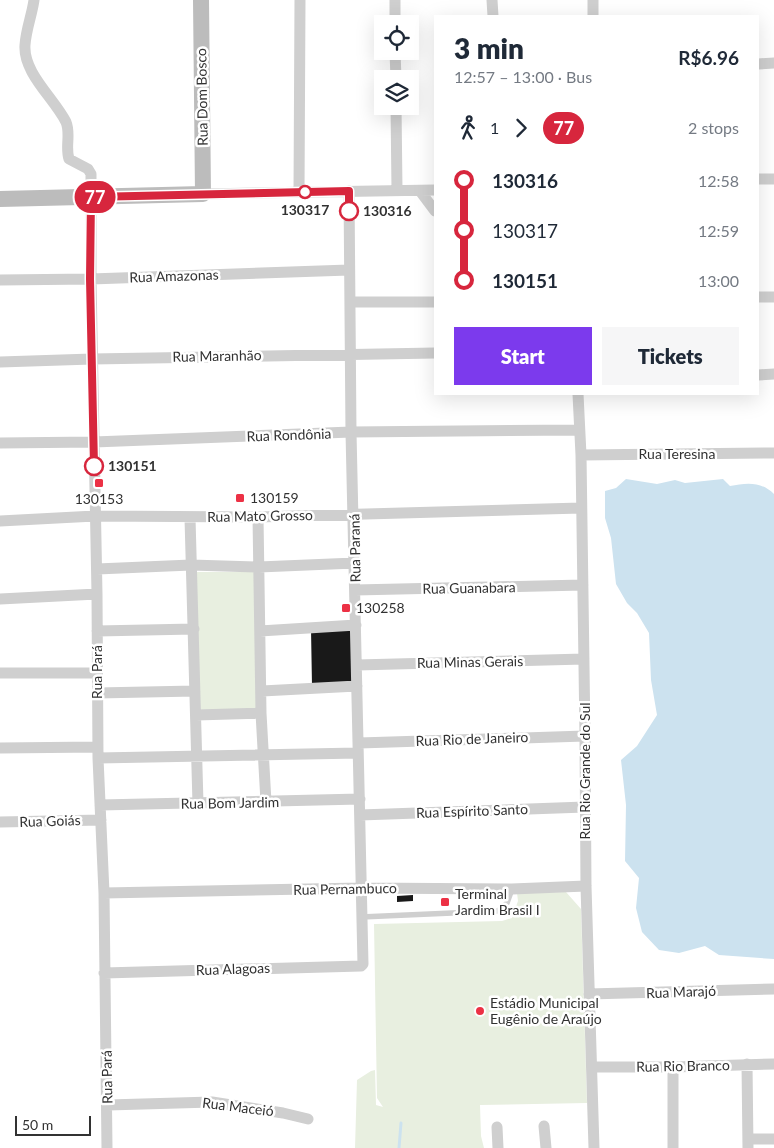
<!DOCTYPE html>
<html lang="en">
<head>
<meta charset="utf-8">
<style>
	body { margin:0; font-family:Lato,sans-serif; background:#f6f6f7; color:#1f2937; height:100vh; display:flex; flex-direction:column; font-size:19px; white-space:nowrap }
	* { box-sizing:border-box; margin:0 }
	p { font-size:16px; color:#747a83 }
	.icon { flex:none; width:28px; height:28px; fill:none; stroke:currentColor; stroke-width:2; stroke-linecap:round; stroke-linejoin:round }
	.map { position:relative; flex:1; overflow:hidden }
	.drawer { position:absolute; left:434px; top:15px; width:325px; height:380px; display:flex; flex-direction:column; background:#fff; border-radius:0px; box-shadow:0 5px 20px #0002 }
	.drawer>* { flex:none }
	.badge { padding:0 10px; border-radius:16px; font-size:18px; line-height:32px }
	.fabs { position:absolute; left:374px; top:15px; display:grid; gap:10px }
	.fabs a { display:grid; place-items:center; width:45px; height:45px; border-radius:0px; background:#fff; box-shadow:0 5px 20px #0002; font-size:25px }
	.scale { position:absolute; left:15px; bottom:12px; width:76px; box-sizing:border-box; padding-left:5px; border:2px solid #323232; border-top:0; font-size:14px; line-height:18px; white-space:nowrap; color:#323232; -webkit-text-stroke:4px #fff; paint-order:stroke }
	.map>.badge { position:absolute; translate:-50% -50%; box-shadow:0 0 0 2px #fff }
	.legs { display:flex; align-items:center; gap:8px; height:55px; padding:0 20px; font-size:16px }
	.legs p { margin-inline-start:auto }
	.summary { display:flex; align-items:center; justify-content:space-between; height:85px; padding:0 20px }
	h1 { font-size:28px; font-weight:800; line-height:38px }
	.cta { display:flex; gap:10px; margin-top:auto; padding:10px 20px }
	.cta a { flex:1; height:58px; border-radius:0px; background:#7c3aed; color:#fff; font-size:20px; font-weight:800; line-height:58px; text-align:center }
	.cta a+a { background:#f6f6f7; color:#1f2937 }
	ul { padding:0 20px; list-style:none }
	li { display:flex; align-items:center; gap:18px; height:50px; font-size:19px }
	li i { display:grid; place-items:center; width:8px; height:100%; margin:0 6px; background:currentColor }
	li i::after { content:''; width:12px; height:12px; margin:-6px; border:4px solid; border-radius:50%; background:#fff }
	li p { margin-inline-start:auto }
	li:first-child i { background:linear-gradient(#0000 50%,currentColor 0) }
	li:last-child i { background:linear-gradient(currentColor 50%,#0000 0) }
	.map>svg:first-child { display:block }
</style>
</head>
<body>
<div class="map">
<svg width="774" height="1148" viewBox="0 0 774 1148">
	<rect width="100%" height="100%" fill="#fff"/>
	<!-- green -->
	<path fill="#e8efe0" d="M 192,572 L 255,572 L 258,709 L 195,713 Z
		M 566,892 L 581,909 L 587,1103 L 480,1105 L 481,1136 L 484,1148 L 355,1148 L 357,1080 L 371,1071 L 375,1070 L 376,1105 L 383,1107 L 377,1098 L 374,924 L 502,921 L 512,918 L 518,901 L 517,893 Z"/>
	<!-- water -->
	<path fill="#cce2ef" d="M 626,479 L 657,484 L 675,480 L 685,483 L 723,479 L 730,486 C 746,483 761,481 774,494 L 774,959 L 719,955 L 705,946 L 679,953 L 659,950 L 642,932 L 636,908 L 639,878 L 625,861 L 626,805 L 621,760 L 637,746 L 657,715 L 651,680 L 649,633 L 637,613 L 627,603 L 616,584 L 611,538 L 605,518 L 605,491 L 616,488 Z"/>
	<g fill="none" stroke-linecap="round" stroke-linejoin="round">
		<!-- stream -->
		<path stroke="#cce2ef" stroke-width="3" d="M 399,1148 L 401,1123"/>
	</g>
	<!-- building -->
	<path fill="#191919" d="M 352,627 L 352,685 L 312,686 L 311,629 Z
		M 413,895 L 413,901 L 397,902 L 397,896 Z"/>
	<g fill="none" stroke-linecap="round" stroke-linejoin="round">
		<!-- lane -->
		<path stroke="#cfcfcf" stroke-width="5.5" d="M 361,917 L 498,911 L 507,903 L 512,889"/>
		<!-- street -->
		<path stroke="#cfcfcf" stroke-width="11" d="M 34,0 C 32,15 26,29 25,45 C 23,73 54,98 66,122 C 71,134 65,147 69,159 L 88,169 L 91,174 L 91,279 L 97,594 L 98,758 L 104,893 L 107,1148
			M 395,0 L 395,24
			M 492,0 L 493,16
			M 593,0 L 593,16
			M 395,51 L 396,79
			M 758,64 L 774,63
			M 396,106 L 397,190
			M 758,179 L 774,179
			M 420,191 L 435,211
			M 299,192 L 300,0
			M 203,194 L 435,190
			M 0,280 L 91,279 L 349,270
			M 758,297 L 774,297
			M 351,302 L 435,302
			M 0,362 L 92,359 L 435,353
			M 758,375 L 774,374
			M 578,394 L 581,455 L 585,736 L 586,886 L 594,1148
			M 0,443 L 94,442 L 351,432 L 579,430
			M 581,455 L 774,453
			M 258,517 L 261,713 L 266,802
			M 190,518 L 198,804
			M 0,521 L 95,516 L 258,517 L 581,508
			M 97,569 L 191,565 L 259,567 L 355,563
			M 355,590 L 583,585
			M 0,599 L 97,594
			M 97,631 L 194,629
			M 260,631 L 356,625
			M 357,665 L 584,659
			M 0,673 L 97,673
			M 262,691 L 357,686
			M 97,693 L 195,691
			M 196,715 L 261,713
			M 359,743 L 585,736
			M 0,748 L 98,747
			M 98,758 L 358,753
			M 100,805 L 360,799
			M 360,815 L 585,807
			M 0,822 L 101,820
			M 104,893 L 361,888 L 512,889 L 586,886
			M 104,973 L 361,966 L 363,964 L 351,432 L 349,191
			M 589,994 L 774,989
			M 747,1064 L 748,1148
			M 592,1067 L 673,1067 L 774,1064
			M 673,1067 L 673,1148
			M 108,1105 L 212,1102 L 283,1113 L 308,1119
			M 544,1126 L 546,1148
			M 497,1127 L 498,1148
			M 748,1139 L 774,1139"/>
		<!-- secondary -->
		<path stroke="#bcbcbc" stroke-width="16" d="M 0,199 L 203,194 L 201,0"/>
	</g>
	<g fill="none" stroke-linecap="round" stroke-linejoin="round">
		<defs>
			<path id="line-1" d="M 94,466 L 90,279 L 91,197 L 349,191 L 349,211"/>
		</defs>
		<!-- line-1 casing -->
		<use href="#line-1" stroke="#fff" stroke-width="11"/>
		<!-- line-1 -->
		<use href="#line-1" stroke="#d7263d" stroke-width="8"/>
	</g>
	<!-- markers -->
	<g fill="#fff" stroke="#d7263d" stroke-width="2.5">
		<circle cx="305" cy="192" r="6"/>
		<circle cx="349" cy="211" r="9"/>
		<circle cx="94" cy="466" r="9"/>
	</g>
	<g fill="#ec3145" stroke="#fff" stroke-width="2">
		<rect x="94" y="478" width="10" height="10" rx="2.5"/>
		<rect x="235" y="493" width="10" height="10" rx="2.5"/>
		<rect x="341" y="603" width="10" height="10" rx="2.5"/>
		<rect x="440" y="897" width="10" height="10" rx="2.5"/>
		<circle cx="480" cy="1011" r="5"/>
	</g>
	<g text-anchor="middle" stroke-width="5" stroke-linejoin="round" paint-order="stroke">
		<!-- street labels -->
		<g font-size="14" fill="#323232" stroke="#fff">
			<text transform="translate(202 97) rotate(-91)" y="5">Rua Dom Bosco</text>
			<text transform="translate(174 276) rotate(-2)" y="5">Rua Amazonas</text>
			<text transform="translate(217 356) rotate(-1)" y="5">Rua Maranhão</text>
			<text transform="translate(289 435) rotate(-2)" y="5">Rua Rondônia</text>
			<text x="677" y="459">Rua Teresina</text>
			<text transform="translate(260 516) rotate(-1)" y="5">Rua Mato Grosso</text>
			<text transform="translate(355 548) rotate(-91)" y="5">Rua Paraná</text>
			<text transform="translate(469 588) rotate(-1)" y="5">Rua Guanabara</text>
			<text transform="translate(470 662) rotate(-1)" y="5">Rua Minas Gerais</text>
			<text transform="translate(97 672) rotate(-90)" y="5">Rua Pará</text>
			<text transform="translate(472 739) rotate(-2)" y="5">Rua Rio de Janeiro</text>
			<text transform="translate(585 771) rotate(-90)" y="5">Rua Rio Grande do Sul</text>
			<text transform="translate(230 803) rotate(-1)" y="5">Rua Bom Jardim</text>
			<text transform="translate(472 811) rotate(-2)" y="5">Rua Espírito Santo</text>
			<text transform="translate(50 821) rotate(-2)" y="5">Rua Goiás</text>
			<text transform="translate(345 889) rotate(-1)" y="5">Rua Pernambuco</text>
			<text transform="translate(233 969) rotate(-2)" y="5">Rua Alagoas</text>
			<text transform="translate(681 992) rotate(-2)" y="5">Rua Marajó</text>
			<text transform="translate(683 1066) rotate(-1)" y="5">Rua Rio Branco</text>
			<text transform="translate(107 1077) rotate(-91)" y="5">Rua Pará</text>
			<text transform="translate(238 1107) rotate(7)" y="5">Rua Maceió</text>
		</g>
		<!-- stop labels -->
		<g font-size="14" font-weight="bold" fill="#323232" stroke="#fff" text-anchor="start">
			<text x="305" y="215" text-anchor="middle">130317</text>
			<text x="363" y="216">130316</text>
			<text x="108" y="471">130151</text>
		</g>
		<!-- poi labels -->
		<g font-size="14" fill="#323232" stroke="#fff" text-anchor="start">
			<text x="250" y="503">130159</text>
			<text x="99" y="504" text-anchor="middle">130153</text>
			<text x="356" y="613">130258</text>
			<text x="455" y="899">Terminal<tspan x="455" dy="16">Jardim Brasil I</tspan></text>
			<text x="490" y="1008">Estádio Municipal<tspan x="490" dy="16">Eugênio de Araújo</tspan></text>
		</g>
	</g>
</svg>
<div class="fabs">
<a><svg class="icon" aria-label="locate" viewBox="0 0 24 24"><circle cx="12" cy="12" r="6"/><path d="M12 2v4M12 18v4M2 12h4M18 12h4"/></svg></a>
<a><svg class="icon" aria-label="layers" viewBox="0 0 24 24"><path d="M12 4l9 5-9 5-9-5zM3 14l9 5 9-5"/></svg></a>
</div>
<div class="scale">50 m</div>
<b class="badge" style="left:95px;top:197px;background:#d7263d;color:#fff">77</b>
<section class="drawer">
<div class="summary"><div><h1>3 min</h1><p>12:57 – 13:00 · Bus</p></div><b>R$6.96</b></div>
<div class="legs"><svg class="icon" aria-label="walk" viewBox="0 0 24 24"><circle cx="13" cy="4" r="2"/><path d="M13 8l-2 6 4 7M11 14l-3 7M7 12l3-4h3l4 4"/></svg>1<svg class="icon" aria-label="forward" viewBox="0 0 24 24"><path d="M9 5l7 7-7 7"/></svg><b class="badge" style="background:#d7263d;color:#fff">77</b><p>2 stops</p></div>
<ul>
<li><i style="color:#d7263d"></i><b>130316</b><p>12:58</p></li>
<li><i style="color:#d7263d"></i><span>130317</span><p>12:59</p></li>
<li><i style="color:#d7263d"></i><b>130151</b><p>13:00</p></li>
</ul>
<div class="cta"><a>Start</a><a>Tickets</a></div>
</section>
</div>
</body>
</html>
